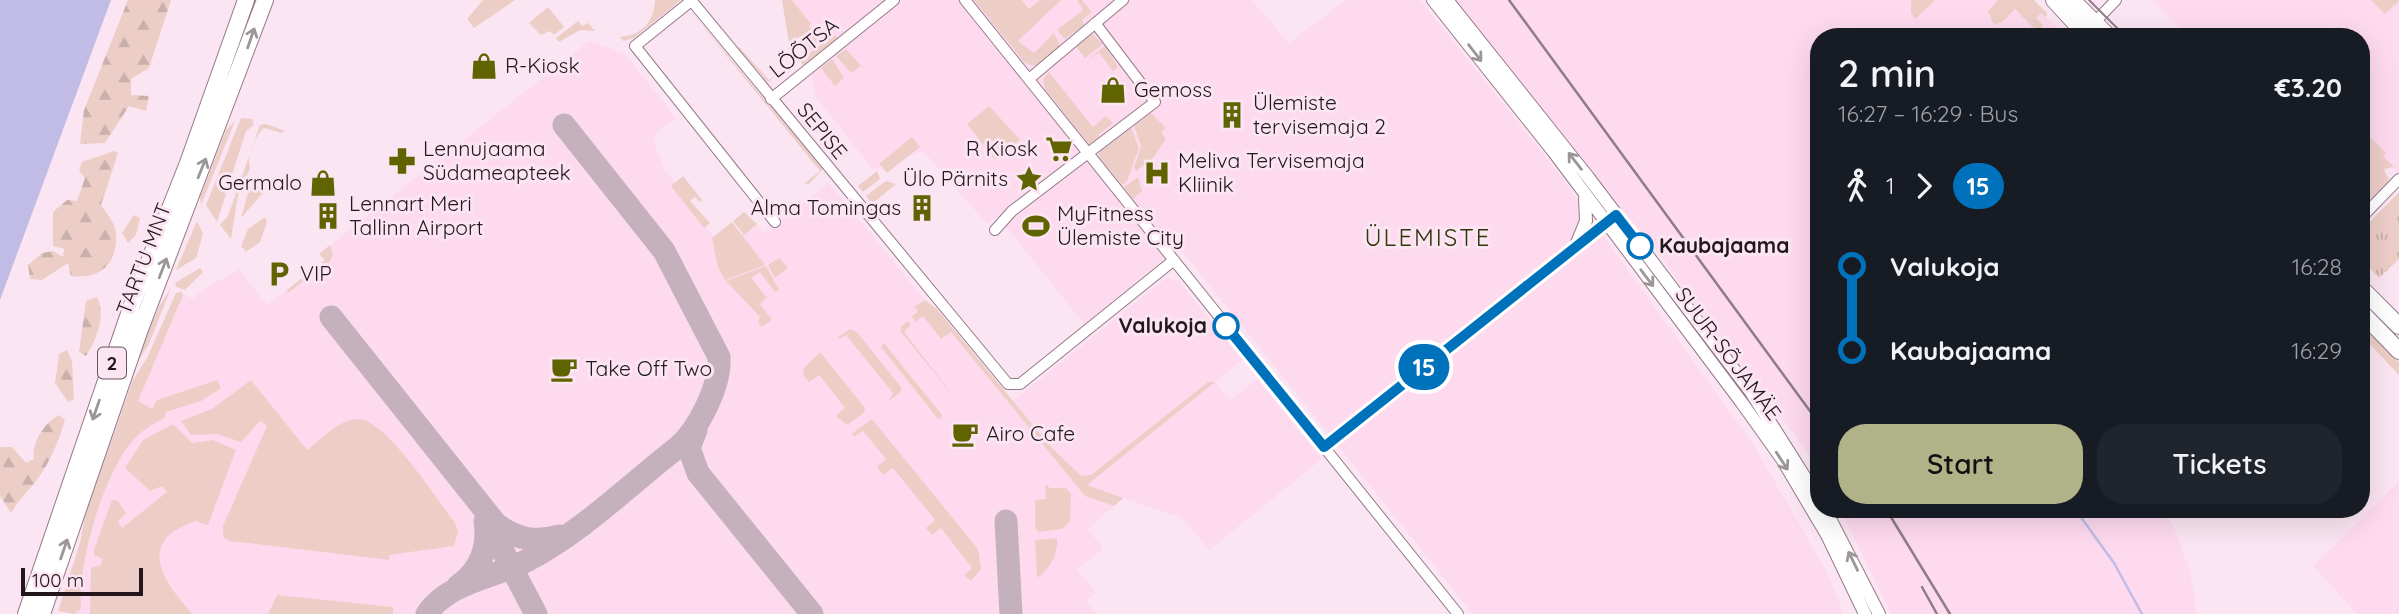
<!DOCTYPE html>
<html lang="en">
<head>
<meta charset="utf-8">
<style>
	body { margin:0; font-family:Quicksand,sans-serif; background:#20242c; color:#f1f3f6; height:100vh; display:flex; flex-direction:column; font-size:26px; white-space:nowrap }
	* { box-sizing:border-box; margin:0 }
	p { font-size:23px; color:#9ea1a6 }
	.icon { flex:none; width:38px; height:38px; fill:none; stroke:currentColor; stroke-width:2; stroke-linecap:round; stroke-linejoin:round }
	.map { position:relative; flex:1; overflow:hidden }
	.details { position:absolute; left:1810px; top:28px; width:560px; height:490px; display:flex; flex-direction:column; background:#171b24; border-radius:28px; box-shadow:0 7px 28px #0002 }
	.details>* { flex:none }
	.badge { padding:0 14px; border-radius:23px; font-size:24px; line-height:46px }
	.scale { position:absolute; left:21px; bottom:18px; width:122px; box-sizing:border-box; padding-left:7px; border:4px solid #21171d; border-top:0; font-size:19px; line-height:24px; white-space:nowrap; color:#21171d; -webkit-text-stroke:5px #fce5f2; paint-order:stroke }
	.map>.badge { position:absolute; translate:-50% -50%; box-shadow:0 0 0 4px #fff }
	.legs { display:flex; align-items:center; gap:10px; height:77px; padding:0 28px; font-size:23px }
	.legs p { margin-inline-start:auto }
	.summary { display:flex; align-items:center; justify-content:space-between; height:119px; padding:0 28px }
	h1 { font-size:38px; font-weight:600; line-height:52px }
	.action { display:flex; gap:14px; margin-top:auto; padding:14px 28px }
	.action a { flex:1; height:80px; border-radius:28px; background:#afb387; color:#111; font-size:28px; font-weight:600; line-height:80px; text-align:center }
	.action a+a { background:#20242c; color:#f1f3f6 }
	ul { padding:0 28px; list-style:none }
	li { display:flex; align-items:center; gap:24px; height:84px; font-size:26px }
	li i { display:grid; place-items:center; width:10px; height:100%; margin:0 9px; background:currentColor }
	li i::after { content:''; width:18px; height:18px; margin:-9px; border:5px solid; border-radius:50%; background:#171b24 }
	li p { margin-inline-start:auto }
	li:first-child i { background:linear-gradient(#0000 50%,currentColor 0) }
	li:last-child i { background:linear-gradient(currentColor 50%,#0000 0) }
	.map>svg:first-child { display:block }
</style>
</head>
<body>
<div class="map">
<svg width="2399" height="614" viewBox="0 0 2399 614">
	<defs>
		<pattern id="forest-firs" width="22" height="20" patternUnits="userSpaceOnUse" patternTransform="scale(1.75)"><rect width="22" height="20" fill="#eccec7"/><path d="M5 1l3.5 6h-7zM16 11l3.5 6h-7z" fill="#cab0aa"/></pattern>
		<pattern id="park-tufts" width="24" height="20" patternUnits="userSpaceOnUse" patternTransform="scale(1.75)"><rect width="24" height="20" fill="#eccec7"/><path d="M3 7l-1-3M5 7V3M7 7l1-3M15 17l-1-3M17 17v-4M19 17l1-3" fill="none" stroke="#cab0aa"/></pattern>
	</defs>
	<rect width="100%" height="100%" fill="#fce5f2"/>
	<!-- built -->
	<path fill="#fedaef" d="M 786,0 L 1252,0 L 1289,43 L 1346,0 L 1420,0 L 1556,170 L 1753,444 L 1827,572 L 1844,614 L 1473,614 L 1179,247 L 1084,324 L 998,217 L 987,224 L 923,151 L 873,170 L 816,97 L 807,51 Z
		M 1455,0 L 1911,0 L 1911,13 L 1915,19 L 1925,0 L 2029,0 L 2066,37 L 1818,37 L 1818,466 L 1676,279 L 1651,239 L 1631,221 Z
		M 2153,0 L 2399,0 L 2399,175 L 2361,137 L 2361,37 L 2189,37 Z
		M 589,41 L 624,53 L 676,118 L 656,133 L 654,142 L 665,170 L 679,187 L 676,190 L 724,249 L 756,224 L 764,233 L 829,183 L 1010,403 L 1166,278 L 1178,280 L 1242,360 L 1215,382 L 1230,400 L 1257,379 L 1322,459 L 1209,550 L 1182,518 L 1123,498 L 1088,529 L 1103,549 L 1077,569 L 1096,592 L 1086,601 L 1097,614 L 72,614 L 85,515 L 104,459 L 180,293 L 194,299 L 201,291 L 239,269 L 267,305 L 325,261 L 319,254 Z
		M 2399,481 L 2399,614 L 2357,614 L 2313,566 Z
		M 1840,509 L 2161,509 L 2174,528 L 2190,571 L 2197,614 L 1891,614 Z"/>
	<!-- green -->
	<path fill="#eccec7" d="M 483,0 L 515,0 L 474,28 L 467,19 Z
		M 655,0 L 681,0 L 634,38 L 623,41 L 620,37 C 642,35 654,22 655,0 Z
		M 782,0 L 792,0 L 811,24 L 809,27 L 823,39 L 768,82 L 737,48 L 739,47 L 769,80 L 807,51 L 801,36 L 789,43 Z
		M 974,0 L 1022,0 L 1029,9 L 1040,0 L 1061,0 L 1018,41 L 1034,53 L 1054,33 L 1060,46 L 1035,66 L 1025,63 Z
		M 1077,0 L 1082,0 L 1092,12 L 1082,20 L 1084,25 L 1065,39 L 1057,30 L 1083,10 Z
		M 1911,0 L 1935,0 L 1915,19 L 1911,13 Z
		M 1998,0 L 2034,0 L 2047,13 L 2046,17 L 2041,13 L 2036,18 L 2043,25 L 2041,30 L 2033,27 L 2015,9 L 2002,22 L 1994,25 L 1988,11 Z
		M 2371,0 L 2399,0 L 2399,1 L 2385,14 Z
		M 548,7 L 564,27 L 554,35 L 550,31 L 541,35 L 529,23 Z
		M 691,12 L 823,169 L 809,184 L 804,184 L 820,171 Z
		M 578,21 L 582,26 L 588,23 L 595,31 L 580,30 L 559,42 L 556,38 Z
		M 1091,33 L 1103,44 L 1085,58 L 1074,44 Z
		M 833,35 L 839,38 L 803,65 L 800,61 Z
		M 1105,46 L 1118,67 L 1113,71 L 1099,53 L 1087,60 Z
		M 846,49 L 861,66 L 851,73 L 836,56 Z
		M 832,59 L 844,78 L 835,86 L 821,68 Z
		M 1049,72 L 1093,127 L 1106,116 L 1113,123 L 1098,135 L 1101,140 L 1091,147 L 1045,89 L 1043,79 Z
		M 989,106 L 1020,140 L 995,160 L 967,124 Z
		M 1151,113 L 1166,128 L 1161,132 L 1166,139 L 1153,158 L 1136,171 L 1134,168 L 1141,146 L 1134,126 Z
		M 241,118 L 252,119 L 254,125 L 246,131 L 217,222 L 206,205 Z
		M 235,121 L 201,205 L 200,197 L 226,130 Z
		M 266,124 L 285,131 L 282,133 L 264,128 C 255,135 246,158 250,168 L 238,195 L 231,239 L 220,225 L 228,216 L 260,125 Z
		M 1131,128 L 1139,148 L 1127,181 L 1122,185 L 1098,156 L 1101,150 Z
		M 2361,128 L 2386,153 L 2383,156 L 2394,167 L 2384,169 L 2389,180 L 2361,209 L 2366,167 L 2361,149 Z
		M 912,137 L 920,147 L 887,173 L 879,164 Z
		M 877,171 L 880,179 L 863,192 L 858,186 Z
		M 683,176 L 702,200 L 699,202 L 695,197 L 690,201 L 710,223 L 704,228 L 671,186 Z
		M 1138,177 L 1142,191 L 1133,199 L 1124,187 Z
		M 262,181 L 267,188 L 241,218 L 248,193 Z
		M 886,181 L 896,184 L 872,204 L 866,196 Z
		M 744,212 L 757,224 L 744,235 L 733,221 Z
		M 265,217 L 267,222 L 260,242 L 244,253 L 246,250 L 241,247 L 248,229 Z
		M 197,221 L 203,234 L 196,258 L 176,270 Z
		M 732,222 L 765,265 L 725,280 L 718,268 L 712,238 Z
		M 330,245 L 333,254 L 330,261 L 288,293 L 287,290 L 325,260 L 319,254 Z
		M 779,258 L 788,268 L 775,278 L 768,265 Z
		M 766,266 L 779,290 L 775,292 L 760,272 L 751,278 L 766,297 L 770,295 L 760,304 L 772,320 L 762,327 L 758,322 L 760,317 L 726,281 Z
		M 200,268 L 203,272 L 185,290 L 176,287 L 175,283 Z
		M 171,288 L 149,344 L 132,370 L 160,305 Z
		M 181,292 L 183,295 L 138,401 L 152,409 L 157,400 L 217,380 L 221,388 L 201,401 L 166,412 L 164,418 C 151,425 139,432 130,444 C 102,479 77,566 81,609 L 74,614 L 58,611 L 80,543 L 85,515 L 133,380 L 147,358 L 176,293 Z
		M 925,300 L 937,309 L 1052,448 L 1081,476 L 1091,475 L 1208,382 L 1215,382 L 1087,485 L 1123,498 L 1114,506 L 1085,496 L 951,332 L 941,339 L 923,316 L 915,322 L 912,316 L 918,311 L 914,307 Z
		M 908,321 L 911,325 L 904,332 L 959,403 L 901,332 L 901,326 Z
		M 2362,326 L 2399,362 L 2399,375 L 2361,335 Z
		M 850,329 L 857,332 L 901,387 L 901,392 L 889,401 L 893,393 L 846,335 L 840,339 L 838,337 Z
		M 884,343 L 942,415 L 941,418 L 938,419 L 881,347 Z
		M 820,352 L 865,408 L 864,413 L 847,425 L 836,416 L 845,408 L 819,375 L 809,382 L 803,375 L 804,368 Z
		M 251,380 L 307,450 C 321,440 338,420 357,419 C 386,418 437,500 455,523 L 458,532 L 454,546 L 389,555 L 389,560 L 230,541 L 223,537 L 223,526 L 267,426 L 260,421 L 241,442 L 217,434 L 191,435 L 181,421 L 212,409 Z
		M 872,419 L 978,549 L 981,569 L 971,581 L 964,575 L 972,568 L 941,528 L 932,535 L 926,528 L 935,520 L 893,468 L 883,475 L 877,467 L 886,459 L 863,431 L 855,436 L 851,434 Z
		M 173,424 L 192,443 L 213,440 L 236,450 L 208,525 L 195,521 C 186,525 173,530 167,537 C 145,563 177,595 192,614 L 90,614 L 91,568 L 101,565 L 103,559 L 94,555 L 94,550 L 112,500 L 118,501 L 126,513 L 118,522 L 122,528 L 167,492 L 162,486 L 150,491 L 125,468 L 143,440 Z
		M 1045,484 L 1050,488 L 1066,488 L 1071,494 L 1070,521 L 1062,529 L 1039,532 L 1035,528 L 1035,500 L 1046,499 Z
		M 1057,538 C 1058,555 1051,567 1037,578 L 1035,540 Z
		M 277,595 L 393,607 L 393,614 L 268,614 Z"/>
	<!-- forest -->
	<path fill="url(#forest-firs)" d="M 128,0 L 171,0 L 149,68 L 131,79 L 131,95 L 149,96 L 146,111 L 129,106 L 105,143 L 80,144 L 84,110 Z
		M 114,151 L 118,153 L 101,205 C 107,214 116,224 116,235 C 118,264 99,280 71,276 L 68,263 L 42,280 L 30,279 L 28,265 L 42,253 L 53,251 L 63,257 L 64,249 L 53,246 L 53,212 L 67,200 L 77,201 L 85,178 L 79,171 L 82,162 Z
		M 134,215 L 140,218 L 136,235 L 128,243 L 122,233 Z
		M 97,297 C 106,315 97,339 86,356 L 79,352 L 86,301 Z
		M 67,350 L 72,361 L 74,399 L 68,402 L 55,383 L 59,354 Z
		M 59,415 L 65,420 C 59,440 51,460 39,477 C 30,490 19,498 11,513 L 0,496 L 0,447 L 12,447 L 26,463 L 34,459 C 31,443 45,422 59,415 Z"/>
	<!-- park -->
	<path fill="url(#park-tufts)" d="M 2399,192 L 2399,259 L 2379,278 L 2361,259 L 2361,231 Z"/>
	<!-- water -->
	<path fill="#c1bce5" d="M 0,0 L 111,0 L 0,300 Z"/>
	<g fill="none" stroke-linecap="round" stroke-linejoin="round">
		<!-- stream -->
		<path stroke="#c1bce5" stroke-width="2.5" d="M 2075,509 L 2114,563 L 2142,614"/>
		<!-- taxiway -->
		<path stroke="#c5b1bc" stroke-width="23" d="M 331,317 L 496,524 C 516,539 535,543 559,536
			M 696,430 L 689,448 L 698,473 L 812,614
			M 487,521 L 536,614
			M 1006,521 L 1011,614
			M 458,586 C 481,570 489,548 485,521
			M 427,614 C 448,582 494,578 526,561 C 581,533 629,485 678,447 C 698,430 721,385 719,357 L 664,251 L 564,125"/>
		<defs>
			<path id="minor" d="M 691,0 L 1008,384 L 1020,384 L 1174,260
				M 965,0 L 1458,614
				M 691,1 L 635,46 L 775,222
				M 2091,26 L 2116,0
				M 1029,79 L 1123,0
				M 771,99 L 894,0
				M 2361,218 L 2399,179
				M 995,230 L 1012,211 L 1155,102 L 1095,23
				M 1324,447 L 1616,215"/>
			<path id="major" d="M 1433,0 L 1553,151 L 1742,403 L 1782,459 L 1827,535 L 1865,614
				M 1447,0 L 1588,177 L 1751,392 L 1818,498
				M 1575,248 L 1586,221 L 1585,198
				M 1825,509 L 1879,614"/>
			<path id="highway" d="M 2054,0 L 2088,37
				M 2072,0 L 2109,37
				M 2361,288 L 2399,326
				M 2361,312 L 2399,351
				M 26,614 L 133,302 L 188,163 L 246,0
				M 42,614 L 139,332 L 265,0"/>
		</defs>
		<!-- minor casing -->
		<use href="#minor" stroke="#957a8a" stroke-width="12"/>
		<!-- major casing -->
		<use href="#major" stroke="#957a8a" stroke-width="14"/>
		<!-- highway casing -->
		<use href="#highway" stroke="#957a8a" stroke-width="18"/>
		<!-- minor -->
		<use href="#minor" stroke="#fff" stroke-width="10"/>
		<!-- major -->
		<use href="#major" stroke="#fff" stroke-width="12"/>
		<!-- highway -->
		<use href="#highway" stroke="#fff" stroke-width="16"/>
		<!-- tram -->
		<path stroke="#8e7d87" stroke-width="2" d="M 2089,0 L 2126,37
			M 2361,154 L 2364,172 L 2361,189"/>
		<!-- rail -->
		<path stroke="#8e7d87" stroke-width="2.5" d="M 1509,0 L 1818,422
			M 1886,509 L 1950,614
			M 1922,587 L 1937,614"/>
	</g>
	<!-- one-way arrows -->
	<defs><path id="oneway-shaft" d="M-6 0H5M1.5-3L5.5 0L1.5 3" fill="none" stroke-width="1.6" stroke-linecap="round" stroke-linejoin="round" transform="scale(1.75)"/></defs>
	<g stroke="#9b9799">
		<use href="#oneway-shaft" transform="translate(251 38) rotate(-71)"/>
		<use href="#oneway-shaft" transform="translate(1475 53) rotate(52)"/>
		<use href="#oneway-shaft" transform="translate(1575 161) rotate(-128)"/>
		<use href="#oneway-shaft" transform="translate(202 168) rotate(-68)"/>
		<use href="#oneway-shaft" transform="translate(163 268) rotate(-69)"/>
		<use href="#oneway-shaft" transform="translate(1647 278) rotate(53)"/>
		<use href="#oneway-shaft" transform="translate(96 410) rotate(109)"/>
		<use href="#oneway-shaft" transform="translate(1782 461) rotate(57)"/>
		<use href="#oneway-shaft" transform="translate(64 549) rotate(-71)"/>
		<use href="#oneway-shaft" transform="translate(1853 561) rotate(-116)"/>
	</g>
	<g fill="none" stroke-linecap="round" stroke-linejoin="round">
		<defs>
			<path id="line-1" d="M 1226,326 L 1324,447 L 1616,215 L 1640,246"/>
		</defs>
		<!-- line-1 casing -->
		<use href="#line-1" stroke="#fff" stroke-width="16"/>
		<!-- line-1 -->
		<use href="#line-1" stroke="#0072bc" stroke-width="10"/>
	</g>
	<!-- icons -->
	<defs>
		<symbol id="shop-bare" viewBox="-9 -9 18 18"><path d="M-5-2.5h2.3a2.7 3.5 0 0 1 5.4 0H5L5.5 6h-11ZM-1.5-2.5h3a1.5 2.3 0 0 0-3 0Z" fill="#5f6400" stroke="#fce5f2" stroke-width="2.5" paint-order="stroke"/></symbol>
		<symbol id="building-bare" viewBox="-9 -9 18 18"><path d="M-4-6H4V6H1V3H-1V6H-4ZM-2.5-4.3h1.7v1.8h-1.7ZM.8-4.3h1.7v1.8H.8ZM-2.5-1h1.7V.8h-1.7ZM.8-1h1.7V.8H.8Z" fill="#5f6400" stroke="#fce5f2" stroke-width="2.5" paint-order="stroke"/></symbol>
		<symbol id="supermarket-bare" viewBox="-9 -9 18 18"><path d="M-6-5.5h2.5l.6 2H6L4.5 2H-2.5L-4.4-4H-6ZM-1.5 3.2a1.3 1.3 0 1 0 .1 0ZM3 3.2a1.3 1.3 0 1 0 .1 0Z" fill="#5f6400" stroke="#fce5f2" stroke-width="2.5" paint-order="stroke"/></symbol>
		<symbol id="pharmacy-bare" viewBox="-9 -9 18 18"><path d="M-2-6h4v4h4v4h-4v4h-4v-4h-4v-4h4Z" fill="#5f6400" stroke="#fce5f2" stroke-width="2.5" paint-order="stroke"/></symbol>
		<symbol id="hospital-bare" viewBox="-9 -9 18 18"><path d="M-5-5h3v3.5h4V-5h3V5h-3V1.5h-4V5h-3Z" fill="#5f6400" stroke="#fce5f2" stroke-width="2.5" paint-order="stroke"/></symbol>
		<symbol id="sight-bare" viewBox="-9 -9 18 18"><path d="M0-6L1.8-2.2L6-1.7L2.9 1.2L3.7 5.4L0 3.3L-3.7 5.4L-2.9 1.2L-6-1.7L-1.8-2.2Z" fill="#5f6400" stroke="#fce5f2" stroke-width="2.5" paint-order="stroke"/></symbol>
		<symbol id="stadium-bare" viewBox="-9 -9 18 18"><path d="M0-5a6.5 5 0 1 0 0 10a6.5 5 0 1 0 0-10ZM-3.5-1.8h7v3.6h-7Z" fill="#5f6400" stroke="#fce5f2" stroke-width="2.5" paint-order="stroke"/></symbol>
		<symbol id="parking-bare" viewBox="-9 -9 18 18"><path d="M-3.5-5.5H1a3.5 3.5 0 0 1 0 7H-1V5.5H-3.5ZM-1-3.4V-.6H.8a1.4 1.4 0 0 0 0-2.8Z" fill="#5f6400" stroke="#fce5f2" stroke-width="2.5" paint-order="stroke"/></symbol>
		<symbol id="cafe-bare" viewBox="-9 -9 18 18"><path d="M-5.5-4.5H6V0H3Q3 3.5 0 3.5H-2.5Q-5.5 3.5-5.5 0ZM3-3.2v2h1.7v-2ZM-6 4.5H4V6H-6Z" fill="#5f6400" stroke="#fce5f2" stroke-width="2.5" paint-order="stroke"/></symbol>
	</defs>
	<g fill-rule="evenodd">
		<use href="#shop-bare" x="465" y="47" width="38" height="38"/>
		<use href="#shop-bare" x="1094" y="71" width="38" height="38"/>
		<use href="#building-bare" x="1213" y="96" width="38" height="38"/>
		<use href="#supermarket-bare" x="1040" y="130" width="38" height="38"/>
		<use href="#pharmacy-bare" x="383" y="142" width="38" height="38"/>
		<use href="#hospital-bare" x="1138" y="154" width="38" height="38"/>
		<use href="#sight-bare" x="1010" y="160" width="38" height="38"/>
		<use href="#shop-bare" x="304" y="164" width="38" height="38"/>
		<use href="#building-bare" x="903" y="189" width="38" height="38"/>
		<use href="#building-bare" x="309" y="197" width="38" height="38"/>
		<use href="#stadium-bare" x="1017" y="207" width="38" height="38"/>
		<use href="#parking-bare" x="260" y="255" width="38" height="38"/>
		<use href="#cafe-bare" x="545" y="350" width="38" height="38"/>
		<use href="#cafe-bare" x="946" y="415" width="38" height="38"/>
	</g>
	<!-- markers -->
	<g fill="#fff" stroke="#0072bc" stroke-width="3.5">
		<circle cx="1640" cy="246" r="12"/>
		<circle cx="1226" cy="326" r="12"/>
	</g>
	<g text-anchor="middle" stroke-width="6" stroke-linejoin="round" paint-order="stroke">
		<!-- shield labels -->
		<rect fill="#fce5f2" stroke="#63555d" stroke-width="2" x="98" y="347.5" width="28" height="31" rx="5"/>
		<g font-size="19" font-weight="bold" fill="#21171d">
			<text x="112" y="370">2</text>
		</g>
		<!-- street labels -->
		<g font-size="21" fill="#21171d" stroke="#fce5f2">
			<text transform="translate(804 48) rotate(-39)" y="7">LÕÕTSA</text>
			<text transform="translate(822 131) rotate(51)" y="7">SEPISE</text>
			<text transform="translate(144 259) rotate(-69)" y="7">TARTU MNT</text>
			<text transform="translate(1728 354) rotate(53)" y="7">SUUR-SÕJAMÄE</text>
		</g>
		<!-- poi labels -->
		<g font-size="21" fill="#21171d" stroke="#fce5f2" text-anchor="start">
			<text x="505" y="73">R-Kiosk</text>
			<text x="1134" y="97">Gemoss</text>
			<text x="1253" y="110">Ülemiste<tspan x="1253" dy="24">tervisemaja 2</tspan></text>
			<text x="423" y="156">Lennujaama<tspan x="423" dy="24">Südameapteek</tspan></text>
			<text x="1038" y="156" text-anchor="end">R Kiosk</text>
			<text x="1178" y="168">Meliva Tervisemaja<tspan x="1178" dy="24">Kliinik</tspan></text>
			<text x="1008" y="186" text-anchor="end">Ülo Pärnits</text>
			<text x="302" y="190" text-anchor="end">Germalo</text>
			<text x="349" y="211">Lennart Meri<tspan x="349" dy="24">Tallinn Airport</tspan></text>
			<text x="901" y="215" text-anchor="end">Alma Tomingas</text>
			<text x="1057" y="221">MyFitness<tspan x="1057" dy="24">Ülemiste City</tspan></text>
			<text x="300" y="281">VIP</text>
			<text x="585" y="376">Take Off Two</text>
			<text x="986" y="441">Airo Cafe</text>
		</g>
		<!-- stop labels -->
		<g font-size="21" font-weight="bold" fill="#21171d" stroke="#fce5f2" text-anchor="start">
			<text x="1659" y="253">Kaubajaama</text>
			<text x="1207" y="333" text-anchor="end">Valukoja</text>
		</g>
		<!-- quarter labels -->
		<g font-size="24" letter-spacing="2" fill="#32350c" stroke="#fce5f2">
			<text x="1428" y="246">ÜLEMISTE</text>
		</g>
	</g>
</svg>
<div class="scale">100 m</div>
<b class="badge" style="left:1424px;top:367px;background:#0072bc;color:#fff">15</b>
<section class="details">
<div class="summary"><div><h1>2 min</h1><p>16:27 – 16:29 · Bus</p></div><b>€3.20</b></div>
<div class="legs"><svg class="icon" aria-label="walk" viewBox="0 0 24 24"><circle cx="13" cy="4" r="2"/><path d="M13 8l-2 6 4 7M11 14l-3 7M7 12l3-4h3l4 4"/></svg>1<svg class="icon" aria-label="forward" viewBox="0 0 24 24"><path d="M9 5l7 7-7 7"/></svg><b class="badge" style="background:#0072bc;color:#fff">15</b></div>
<ul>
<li><i style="color:#0072bc"></i><b>Valukoja</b><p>16:28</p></li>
<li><i style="color:#0072bc"></i><b>Kaubajaama</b><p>16:29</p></li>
</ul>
<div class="action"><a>Start</a><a>Tickets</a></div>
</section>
</div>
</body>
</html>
